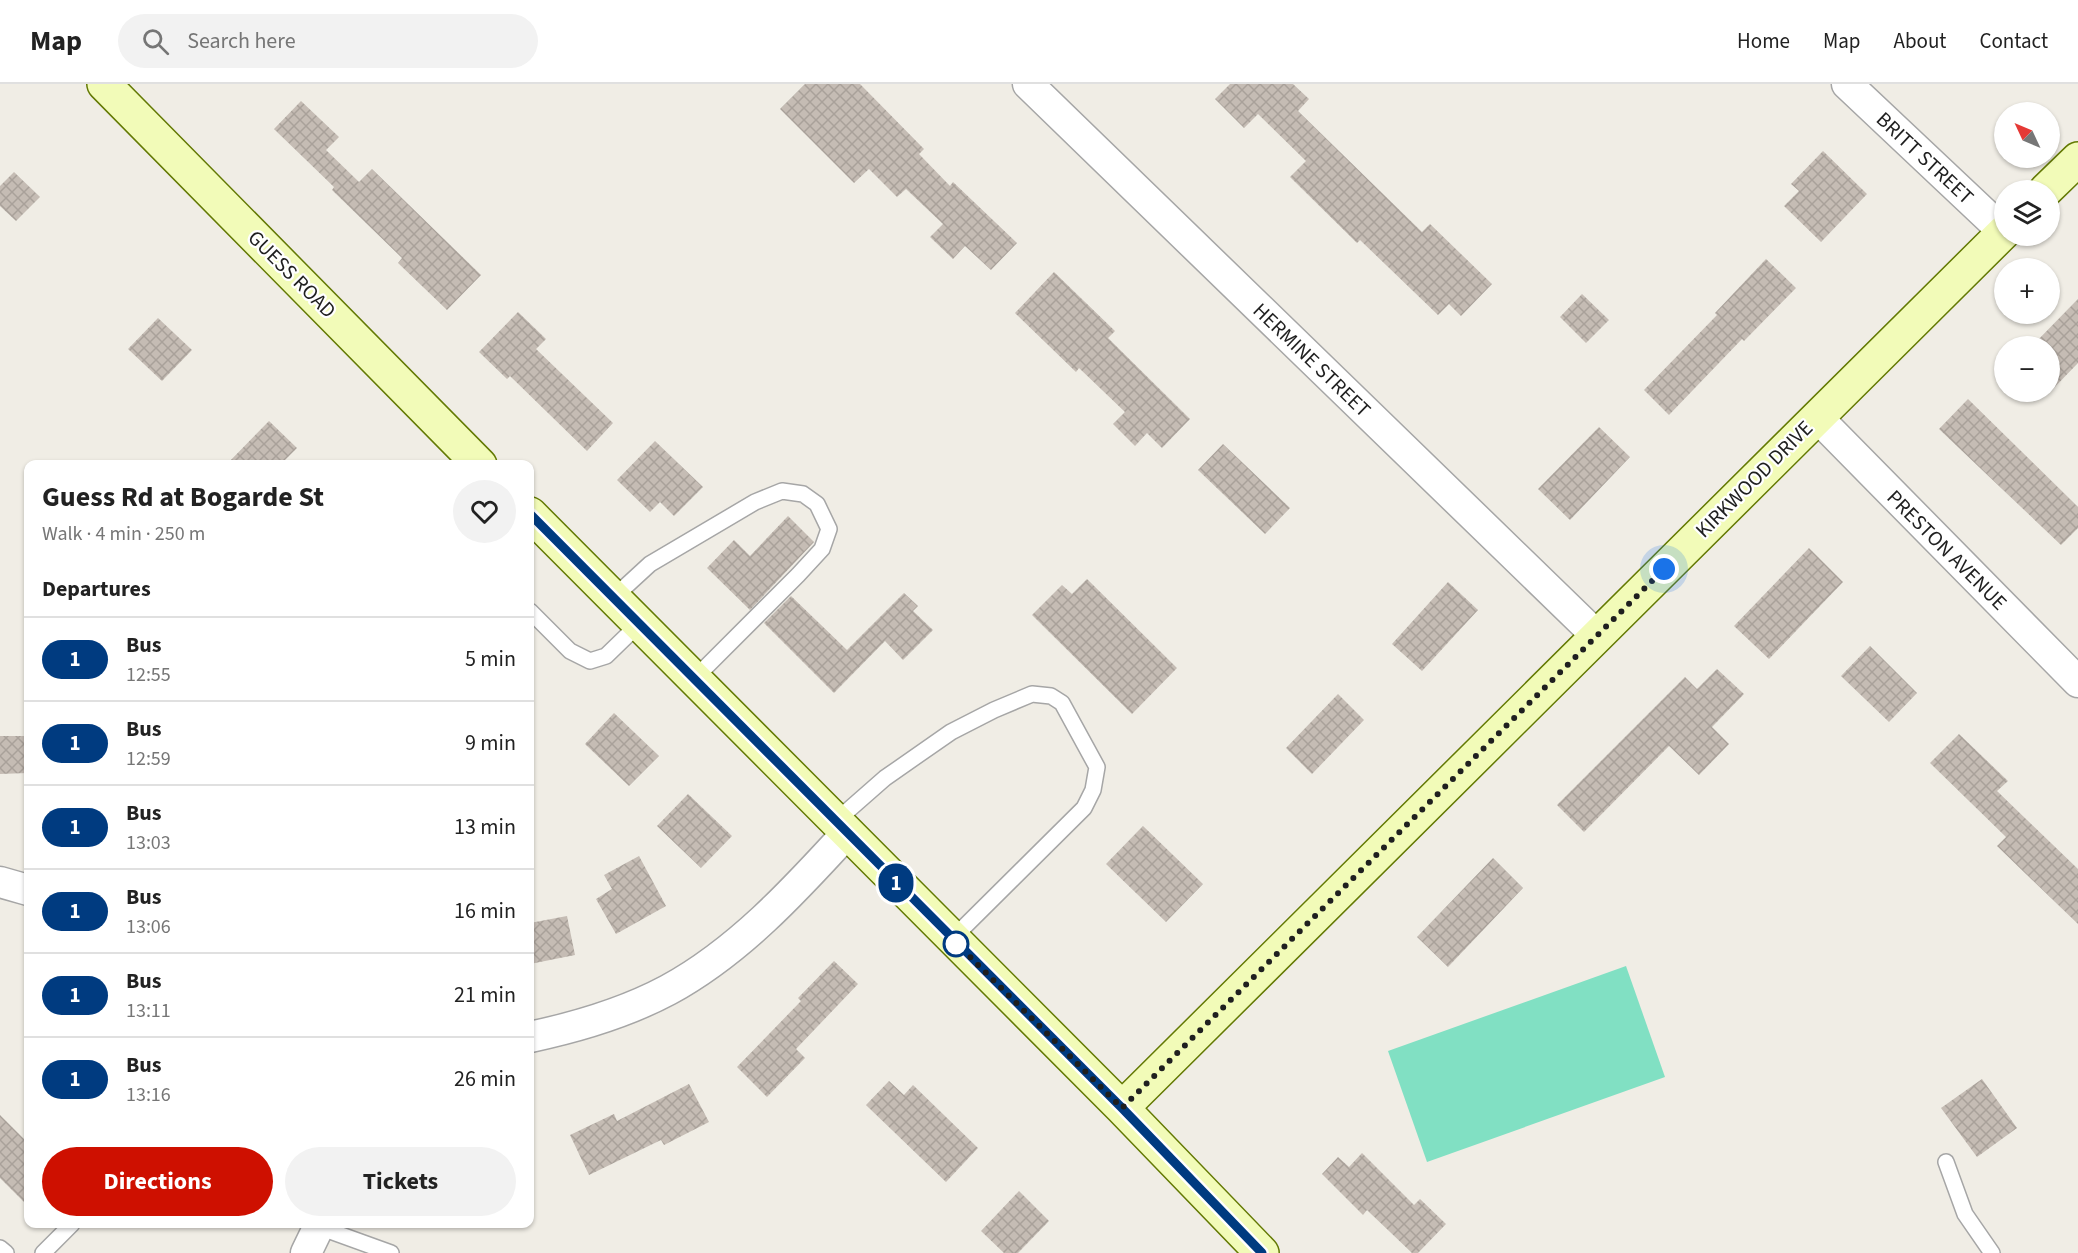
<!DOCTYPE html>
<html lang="en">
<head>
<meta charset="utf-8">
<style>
	body { margin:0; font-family:"Source Sans 3",sans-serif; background:#f2f2f2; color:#222; height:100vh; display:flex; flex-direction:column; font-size:22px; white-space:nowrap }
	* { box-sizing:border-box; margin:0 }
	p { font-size:20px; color:#767676 }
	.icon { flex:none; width:33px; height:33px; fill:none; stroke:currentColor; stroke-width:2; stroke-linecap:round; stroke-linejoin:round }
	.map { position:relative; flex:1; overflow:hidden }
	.details { position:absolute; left:24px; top:376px; width:510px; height:768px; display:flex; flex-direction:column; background:#fff; border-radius:12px; box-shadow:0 2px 4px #0004 }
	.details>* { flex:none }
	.badge { padding:0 12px; border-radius:20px; font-size:21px; line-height:39px }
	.needle { width:39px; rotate:314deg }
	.controls { position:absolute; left:1994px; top:18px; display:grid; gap:12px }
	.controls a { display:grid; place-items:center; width:66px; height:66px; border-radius:50%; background:#fff; box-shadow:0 2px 4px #0004; font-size:30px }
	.you { position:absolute; width:30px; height:30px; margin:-15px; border:4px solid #fff; border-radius:50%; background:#1a73e8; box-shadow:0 0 0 9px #1a73e833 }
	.map>.badge { position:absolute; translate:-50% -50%; box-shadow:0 0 0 3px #fff }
	h2 { padding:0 18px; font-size:22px; line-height:54px }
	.round { display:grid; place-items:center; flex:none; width:63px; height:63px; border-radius:32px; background:#f2f2f2 }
	.summary { display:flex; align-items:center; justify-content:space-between; height:102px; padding:0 18px }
	h1 { font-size:28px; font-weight:700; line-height:45px }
	.action { display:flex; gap:12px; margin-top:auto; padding:12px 18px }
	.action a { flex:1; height:69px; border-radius:36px; background:#ce1000; color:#fff; font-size:24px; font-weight:700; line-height:69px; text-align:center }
	.action a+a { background:#f2f2f2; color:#222 }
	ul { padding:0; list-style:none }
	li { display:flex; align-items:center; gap:18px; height:84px; padding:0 18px; border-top:2px solid #e0e0e0 }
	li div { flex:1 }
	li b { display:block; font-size:22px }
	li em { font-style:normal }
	li .badge { min-width:66px; font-weight:700; text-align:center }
	header { display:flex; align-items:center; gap:36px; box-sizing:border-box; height:84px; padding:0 30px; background:#fff; border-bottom:2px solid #e0e0e0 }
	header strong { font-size:28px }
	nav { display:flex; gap:33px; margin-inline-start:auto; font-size:21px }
	.search { width:420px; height:54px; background:#f2f2f2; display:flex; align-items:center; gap:15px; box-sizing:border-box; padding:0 21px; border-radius:33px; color:#767676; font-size:22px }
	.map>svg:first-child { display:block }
</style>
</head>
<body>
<header>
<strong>Map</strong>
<div class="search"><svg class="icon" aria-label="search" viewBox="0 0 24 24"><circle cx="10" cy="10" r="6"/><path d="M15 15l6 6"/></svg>Search here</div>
<nav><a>Home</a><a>Map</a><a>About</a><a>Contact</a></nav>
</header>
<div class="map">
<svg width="2078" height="1169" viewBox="0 0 2078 1169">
	<defs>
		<pattern id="building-cross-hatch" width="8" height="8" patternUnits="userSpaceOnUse" patternTransform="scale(1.5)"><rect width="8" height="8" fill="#c5bcb4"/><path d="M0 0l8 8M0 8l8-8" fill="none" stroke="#a9a19a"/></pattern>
	</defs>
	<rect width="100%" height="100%" fill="#f0ede5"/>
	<!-- pitch -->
	<path fill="#81e0c3" d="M 1626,882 L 1665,993 L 1427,1078 L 1388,967 Z"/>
	<!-- building -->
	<path fill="url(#building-cross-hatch)" d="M 805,0 L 860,0 L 924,65 L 919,70 L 950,102 L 953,98 L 1017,159 L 991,186 L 965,162 L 953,175 L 930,153 L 943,140 L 906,105 L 897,113 L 869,85 L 854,99 L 780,25 Z
		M 1230,0 L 1293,0 L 1309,15 L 1298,27 L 1422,148 L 1430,140 L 1492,200 L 1461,232 L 1449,220 L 1438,231 L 1360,156 L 1357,159 L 1290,93 L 1306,77 L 1258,30 L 1244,44 L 1215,15 Z
		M 301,17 L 339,53 L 326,66 L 359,98 L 372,85 L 481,191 L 447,226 L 398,179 L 402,174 L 332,106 L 334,103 L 274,45 Z
		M 1823,67 L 1867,110 L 1821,158 L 1784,122 L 1799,107 L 1791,100 Z
		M 14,88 L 40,113 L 16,137 L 0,122 L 0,102 Z
		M 1766,175 L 1796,204 L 1744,257 L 1742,255 L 1669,331 L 1644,306 L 1717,231 L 1715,229 Z
		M 1054,188 L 1115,247 L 1108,254 L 1190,335 L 1162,364 L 1147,349 L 1135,362 L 1113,340 L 1125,328 L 1079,284 L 1076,288 L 1015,229 Z
		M 1582,210 L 1609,236 L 1586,259 L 1560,233 Z
		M 2078,215 L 2078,279 L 2049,309 L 2049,262 L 2032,262 Z
		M 518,228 L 546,255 L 536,265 L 613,339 L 587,367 L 510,292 L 507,295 L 479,268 Z
		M 158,234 L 192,266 L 162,297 L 128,265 Z
		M 1968,315 L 2078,423 L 2078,444 L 2061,461 L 1939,345 Z
		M 269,337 L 297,364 L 280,381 L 226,381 Z
		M 1599,343 L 1630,373 L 1570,436 L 1538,405 Z
		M 655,357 L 703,403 L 674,432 L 660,418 L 650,428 L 617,396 Z
		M 1223,360 L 1290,424 L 1265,450 L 1198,386 Z
		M 788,432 L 814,458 L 750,526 L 707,484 L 734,456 L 750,472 Z
		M 1809,464 L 1843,498 L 1769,575 L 1734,542 Z
		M 1087,495 L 1177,584 L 1132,630 L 1032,531 L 1062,501 L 1072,510 Z
		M 1448,498 L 1478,526 L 1422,587 L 1392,560 Z
		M 904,509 L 918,522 L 913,527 L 933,546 L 903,576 L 885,557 L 834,609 L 764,539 L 791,512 L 847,566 Z
		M 1870,562 L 1917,609 L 1889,638 L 1841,592 Z
		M 1717,585 L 1744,610 L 1712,643 L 1729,660 L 1699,691 L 1669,662 L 1584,748 L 1557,721 L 1685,593 L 1697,605 Z
		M 1338,610 L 1364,636 L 1312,690 L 1286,664 Z
		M 614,629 L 659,672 L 629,702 L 585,660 Z
		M 1959,650 L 2008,697 L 1997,707 L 2078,785 L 2078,840 L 1997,762 L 2006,753 L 1930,679 Z
		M 0,652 L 28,652 L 28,689 L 0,690 Z
		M 688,710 L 732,752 L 701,784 L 657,742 Z
		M 1143,742 L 1203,800 L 1166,838 L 1106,780 Z
		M 639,772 L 666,822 L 616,850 L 596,815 L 612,805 L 604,791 Z
		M 1493,774 L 1523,804 L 1448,883 L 1417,853 Z
		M 567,832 L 575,871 L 530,880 L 530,839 Z
		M 834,877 L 858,900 L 796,965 L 805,974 L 767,1013 L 737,983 L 801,917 L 798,914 Z
		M 1982,995 L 2017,1044 L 1977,1073 L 1941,1024 Z
		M 889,997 L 904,1011 L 913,1001 L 978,1064 L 946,1098 L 866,1021 Z
		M 689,1000 L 709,1038 L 664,1061 L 661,1056 L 589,1091 L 570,1051 L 614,1030 L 617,1037 Z
		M 0,1031 L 28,1059 L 28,1122 L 0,1094 Z
		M 1362,1069 L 1414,1121 L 1420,1115 L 1446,1140 L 1418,1169 L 1412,1169 L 1367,1126 L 1363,1131 L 1322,1090 L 1338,1073 L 1349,1083 Z
		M 1019,1107 L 1049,1137 L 1018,1169 L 1004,1169 L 981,1147 Z"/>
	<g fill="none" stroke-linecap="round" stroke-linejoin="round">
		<defs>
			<path id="lane" d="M 613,514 L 650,480 L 755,418 L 782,407 L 803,410 L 817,420 L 829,445 L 822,465 L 798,491 L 694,595
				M 530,527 L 570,567 L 590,577 L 606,572 L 639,540
				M 836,737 L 885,694 L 951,648 L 994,626 L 1032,610 L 1051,612 L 1062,619 L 1097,683 L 1093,706 L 1084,724 L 952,855
				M 1946,1078 L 1965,1130 L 1992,1169
				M 319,1143 L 391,1169
				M 0,1164 L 6,1169
				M 43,1169 L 72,1140"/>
			<path id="street" d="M 1028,0 L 1597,552
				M 1847,0 L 2004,148
				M 1817,333 L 2078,598
				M 0,798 L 28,806
				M 530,953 C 577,943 625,929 668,906 C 738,868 794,807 847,749
				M 306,1169 L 320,1140"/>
			<path id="secondary" d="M 104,0 L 480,381
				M 2046,106 L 2078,75
				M 530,430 L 1122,1024 L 1262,1169
				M 1122,1024 L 2004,148"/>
		</defs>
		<!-- lane casing -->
		<use href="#lane" stroke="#a6a6a6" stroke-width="18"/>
		<!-- street casing -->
		<use href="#street" stroke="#a6a6a6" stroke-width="33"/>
		<!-- secondary casing -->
		<use href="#secondary" stroke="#637903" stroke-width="36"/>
		<!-- lane -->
		<use href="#lane" stroke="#fff" stroke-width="15"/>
		<!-- street -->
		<use href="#street" stroke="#fff" stroke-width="30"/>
		<!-- secondary -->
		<use href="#secondary" stroke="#f2fbb8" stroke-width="33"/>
	</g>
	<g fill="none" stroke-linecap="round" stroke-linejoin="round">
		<defs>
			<path id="line" d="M 530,430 L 1122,1024 L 1262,1169"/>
		</defs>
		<!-- line casing -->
		<use href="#line" stroke="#fff" stroke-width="14"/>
		<!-- line -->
		<use href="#line" stroke="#003b80" stroke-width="9"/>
		<!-- walk -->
		<path stroke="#1f1f1f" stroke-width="6" stroke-dasharray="0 10.8" d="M 956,860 L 952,855 L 1122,1024 L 1664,485"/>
	</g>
	<!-- markers -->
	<circle fill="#fff" stroke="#003b80" stroke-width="3" cx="956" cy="860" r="12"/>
	<g text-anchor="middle" stroke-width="4.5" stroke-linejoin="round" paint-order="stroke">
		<!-- street labels -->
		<g font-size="21" fill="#1f1f1f" stroke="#fff">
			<text transform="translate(1925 74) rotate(43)" y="7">BRITT STREET</text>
			<text transform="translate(292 190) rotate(45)" y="7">GUESS ROAD</text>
			<text transform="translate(1312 276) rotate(44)" y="7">HERMINE STREET</text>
			<text transform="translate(1754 395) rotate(-45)" y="7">KIRKWOOD DRIVE</text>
			<text transform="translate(1947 466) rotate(45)" y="7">PRESTON AVENUE</text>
		</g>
	</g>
</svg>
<div class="controls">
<a><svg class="needle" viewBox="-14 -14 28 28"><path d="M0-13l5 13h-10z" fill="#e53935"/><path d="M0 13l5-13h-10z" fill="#767676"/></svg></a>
<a><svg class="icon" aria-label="layers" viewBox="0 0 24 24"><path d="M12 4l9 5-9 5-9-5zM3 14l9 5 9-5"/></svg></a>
<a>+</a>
<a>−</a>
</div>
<div class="you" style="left:1664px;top:485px"></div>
<b class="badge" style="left:896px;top:799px;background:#003b80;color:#fff">1</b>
<section class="details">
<div class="summary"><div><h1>Guess Rd at Bogarde St</h1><p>Walk · 4 min · 250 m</p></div><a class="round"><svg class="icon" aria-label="heart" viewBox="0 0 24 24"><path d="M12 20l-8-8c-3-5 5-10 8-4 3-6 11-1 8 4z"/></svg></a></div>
<h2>Departures</h2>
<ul>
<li><span class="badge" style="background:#003b80;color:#fff">1</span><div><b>Bus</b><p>12:55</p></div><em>5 min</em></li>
<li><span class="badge" style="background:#003b80;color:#fff">1</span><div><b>Bus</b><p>12:59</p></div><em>9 min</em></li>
<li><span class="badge" style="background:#003b80;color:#fff">1</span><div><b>Bus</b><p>13:03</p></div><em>13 min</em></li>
<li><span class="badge" style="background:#003b80;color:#fff">1</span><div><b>Bus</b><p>13:06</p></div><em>16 min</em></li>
<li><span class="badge" style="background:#003b80;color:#fff">1</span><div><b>Bus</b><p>13:11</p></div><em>21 min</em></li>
<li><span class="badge" style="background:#003b80;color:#fff">1</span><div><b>Bus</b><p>13:16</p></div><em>26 min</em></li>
</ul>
<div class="action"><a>Directions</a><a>Tickets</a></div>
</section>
</div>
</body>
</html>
